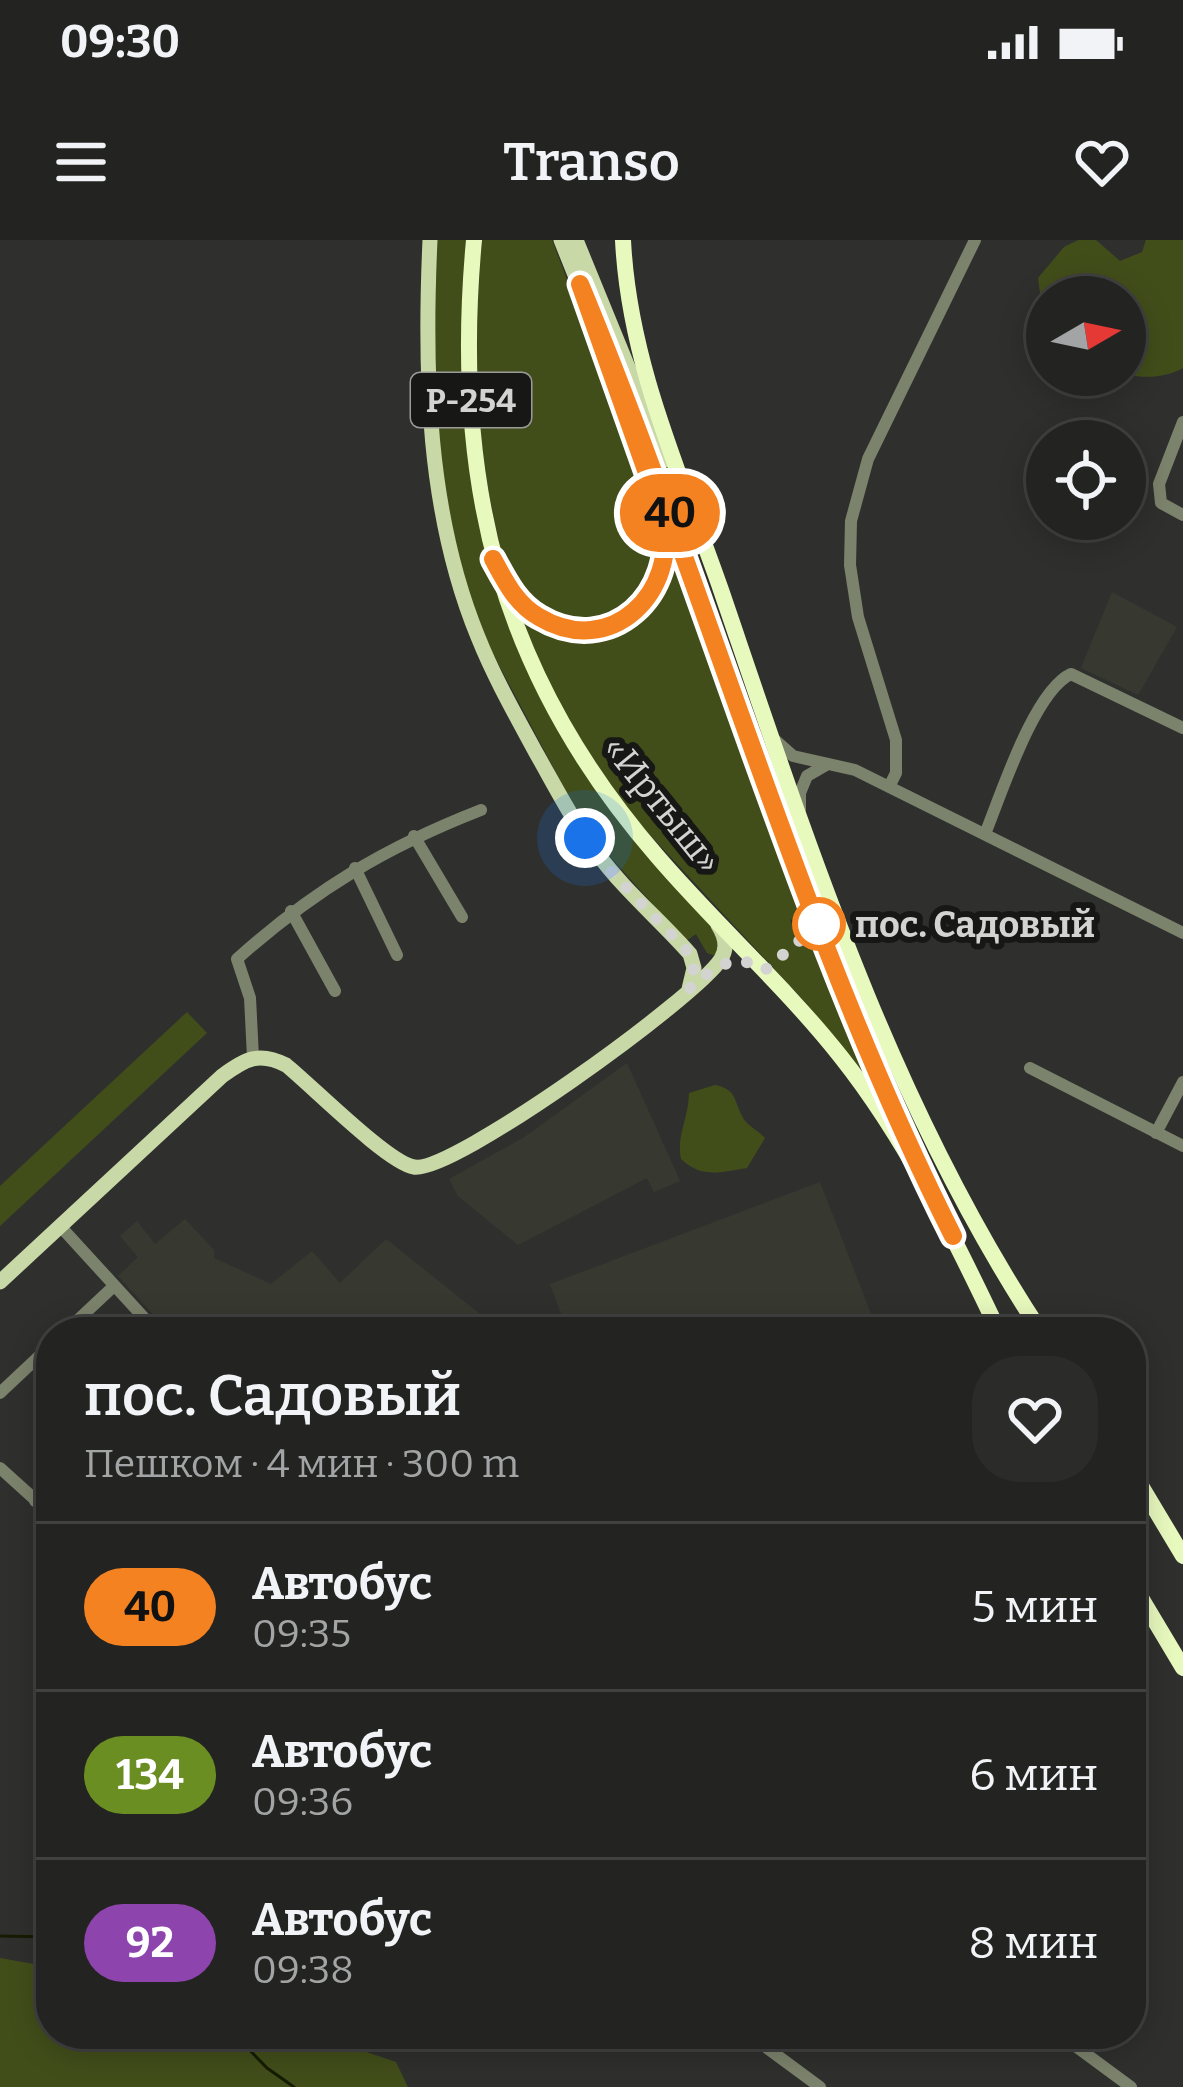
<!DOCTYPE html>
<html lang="ru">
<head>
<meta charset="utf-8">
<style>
	body { margin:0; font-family:Bitter,serif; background:#2b2c2a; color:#f1f3f6; height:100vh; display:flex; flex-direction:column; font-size:45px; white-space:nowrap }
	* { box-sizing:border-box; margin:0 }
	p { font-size:39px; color:#a3a4a5 }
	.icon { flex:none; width:66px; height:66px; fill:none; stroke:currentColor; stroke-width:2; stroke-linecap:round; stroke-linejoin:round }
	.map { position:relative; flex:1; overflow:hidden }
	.details { position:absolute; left:36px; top:1077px; width:1110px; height:732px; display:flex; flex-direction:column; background:#232422; border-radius:48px; box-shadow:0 6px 30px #0003,0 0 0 3px #404140 }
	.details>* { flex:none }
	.badge { padding:0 24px; border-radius:39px; font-size:42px; line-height:78px }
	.needle { width:78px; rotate:81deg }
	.controls { position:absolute; left:1026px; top:36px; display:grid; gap:24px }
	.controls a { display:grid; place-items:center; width:120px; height:120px; border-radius:50%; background:#232422; box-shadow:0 6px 30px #0003,0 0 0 3px #404140; font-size:60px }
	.you { position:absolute; width:60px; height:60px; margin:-30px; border:9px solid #fff; border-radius:50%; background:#1a73e8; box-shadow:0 0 0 18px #1a73e833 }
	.map>.badge { position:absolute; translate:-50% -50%; box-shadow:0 0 0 6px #fff }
	.round { display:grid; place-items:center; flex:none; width:126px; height:126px; border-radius:48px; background:#2b2c2a }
	.head { display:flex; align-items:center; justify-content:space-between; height:204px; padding:0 48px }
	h1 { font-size:57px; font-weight:600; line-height:90px }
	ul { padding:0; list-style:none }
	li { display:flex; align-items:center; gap:36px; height:168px; padding:0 48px; border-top:3px solid #404140 }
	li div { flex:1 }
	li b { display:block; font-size:45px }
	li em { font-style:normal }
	li .badge { min-width:132px; font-weight:700; text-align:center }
	.status { display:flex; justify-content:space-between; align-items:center; height:84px; padding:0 60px; background:#232422; direction:ltr }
	.status svg { height:33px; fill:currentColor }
	header { display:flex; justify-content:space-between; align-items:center; height:156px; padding:0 48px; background:#232422; font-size:54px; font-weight:600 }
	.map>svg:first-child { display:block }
</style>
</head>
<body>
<div class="status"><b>09:30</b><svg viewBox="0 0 49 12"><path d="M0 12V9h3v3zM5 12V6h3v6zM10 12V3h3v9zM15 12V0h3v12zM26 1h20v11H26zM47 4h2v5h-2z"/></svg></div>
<header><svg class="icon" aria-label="menu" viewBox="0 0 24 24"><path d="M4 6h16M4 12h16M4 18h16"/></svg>Transo<svg class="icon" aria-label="heart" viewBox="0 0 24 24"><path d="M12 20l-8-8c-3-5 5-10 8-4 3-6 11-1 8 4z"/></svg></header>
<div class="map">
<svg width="1183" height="1847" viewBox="0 0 1183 1847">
	<rect width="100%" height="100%" fill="#2f302d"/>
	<!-- built -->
	<path fill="#373930" d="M 1112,352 L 1177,387 L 1138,455 L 1081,428 Z
		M 627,823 L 680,941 L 654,952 L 647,938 L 518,1005 L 458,956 L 449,939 L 523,898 Z
		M 820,942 L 878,1092 L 568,1092 L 550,1044 Z
		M 185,979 L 214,1010 L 214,1018 L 271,1044 L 312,1011 L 340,1043 L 386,999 L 490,1082 L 494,1092 L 169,1092 L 118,1036 L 138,1017 L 120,996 L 137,981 L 155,1004 Z"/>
	<!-- green -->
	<path fill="#424e1a" d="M 437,0 L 466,0 C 454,154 466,280 524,424 L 719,695 L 716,716 L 707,713 L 696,694 L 686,701 L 587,591 L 483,395 L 458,319 L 442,234 L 434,128 Z
		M 482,0 L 552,0 L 659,282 C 659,296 663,315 657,327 C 632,391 552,403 513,345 C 505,333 502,314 499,301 C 475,204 473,100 482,0 Z
		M 1078,0 L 1096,0 L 1120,21 L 1142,12 L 1146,0 L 1183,0 L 1183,128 C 1167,137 1143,140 1125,133 L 1125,57 L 1047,57 L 1047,66 L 1041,61 L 1038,38 L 1064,7 Z
		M 671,300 L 792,634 L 799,676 L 790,680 L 800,704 L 809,701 L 821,722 L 878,857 L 805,762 L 627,570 L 556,462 L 513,362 L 549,387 L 644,372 C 663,351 673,328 671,300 Z
		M 187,772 L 207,793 L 0,986 L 0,946 Z
		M 715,845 C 736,849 734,860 742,876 C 746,885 759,891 765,898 L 747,928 C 721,932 702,939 681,919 C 676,896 689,877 689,853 Z
		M 0,1718 L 51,1727 L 51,1794 L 313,1794 L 396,1822 L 408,1847 L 0,1847 Z"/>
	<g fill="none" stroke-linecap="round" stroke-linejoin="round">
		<!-- stream -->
		<path stroke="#161c02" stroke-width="3" d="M 0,1696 L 51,1697
			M 234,1794 L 267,1828 L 294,1847"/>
		<!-- minor -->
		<path stroke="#7c836c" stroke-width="12" d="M 1183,182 L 1159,244 L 1161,263 L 1183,275
			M 775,500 L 793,516 L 855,530 L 1183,693
			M 889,547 L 896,533 L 896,500 L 858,377 L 850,325 L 851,281 L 868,219 L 975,0
			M 800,569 L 800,553 L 807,536 L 826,525
			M 985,594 C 1001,555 1034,451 1071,434 L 1183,488
			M 414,596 L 462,677
			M 355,628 L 397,715
			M 291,671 L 335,751
			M 253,817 L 250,758 L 237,719 C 314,650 386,607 481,570
			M 1030,828 L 1183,906
			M 1156,893 L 1183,842
			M 61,987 L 157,1092
			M 65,1092 L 114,1046
			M 0,1153 L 51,1105
			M 0,1228 L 51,1274
			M 35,1261 L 51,1246
			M 748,1794 L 820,1847
			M 1059,1794 L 1131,1847"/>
		<!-- major -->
		<path stroke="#c9d8a7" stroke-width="15" d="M 430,0 C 424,132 427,273 478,397 C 494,437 515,474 535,511 C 555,546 573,582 597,613 C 624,650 660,680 690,714 L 694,728 L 689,749
			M 561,0 L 672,278 L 842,745 L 913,912
			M 576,0 L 666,220
			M 507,344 C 569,433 691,377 661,273
			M 0,1042 L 222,836 C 245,819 259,811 286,825 C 311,845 388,923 414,927 C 452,934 696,758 721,719 C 728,708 725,696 718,685"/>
		<!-- highway -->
		<path stroke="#e8f9be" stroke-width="16" d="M 474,0 C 452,238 498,433 657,616 C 716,685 784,745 841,817 C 906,899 954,997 999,1092
			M 623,0 C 629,124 681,235 721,350 C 808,605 891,865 1041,1092
			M 1131,1229 L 1183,1316
			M 1131,1341 L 1183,1428"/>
	</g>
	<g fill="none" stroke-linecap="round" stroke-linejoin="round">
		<defs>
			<path id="line" d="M 493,319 C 505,341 516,364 539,377 C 611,420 679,352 663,278 L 580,44 C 710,357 800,693 953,996"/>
		</defs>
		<!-- line casing -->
		<use href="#line" stroke="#fff" stroke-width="27"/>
		<!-- line -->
		<use href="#line" stroke="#f58220" stroke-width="18"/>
		<!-- walk -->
		<path stroke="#d3d4d2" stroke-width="12" stroke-dasharray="0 21.6" d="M 585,598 L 614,635 L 690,714 L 694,728 L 689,749 C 713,728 734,710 765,730 L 819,684"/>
	</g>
	<!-- markers -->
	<circle fill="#fff" stroke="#f58220" stroke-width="6" cx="819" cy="684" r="24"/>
	<g text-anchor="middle" stroke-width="12" stroke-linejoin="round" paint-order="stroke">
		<!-- shield labels -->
		<rect fill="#171816" stroke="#9b9c9a" stroke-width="3" x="411" y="133" width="120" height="54" rx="9"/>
		<g font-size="33" font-weight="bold" fill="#d3d4d2">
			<text x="471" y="172">Р-254</text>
		</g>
		<!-- street labels -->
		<g font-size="36" fill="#d3d4d2" stroke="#171816">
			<text transform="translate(663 564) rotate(51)" y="13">«Иртыш»</text>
		</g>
		<!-- stop labels -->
		<g font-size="36" font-weight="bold" fill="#d3d4d2" stroke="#171816" text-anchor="start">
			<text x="855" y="697">пос. Садовый</text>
		</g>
	</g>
</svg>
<div class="controls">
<a><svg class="needle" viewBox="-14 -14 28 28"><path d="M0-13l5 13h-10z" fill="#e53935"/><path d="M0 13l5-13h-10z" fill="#a3a4a5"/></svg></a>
<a><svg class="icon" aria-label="locate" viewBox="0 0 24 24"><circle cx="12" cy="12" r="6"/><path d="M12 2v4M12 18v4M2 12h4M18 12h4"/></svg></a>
</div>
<div class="you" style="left:585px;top:598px"></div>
<b class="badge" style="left:670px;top:273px;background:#f58220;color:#111">40</b>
<section class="details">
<div class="head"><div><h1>пос. Садовый</h1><p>Пешком · 4 мин · 300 m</p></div><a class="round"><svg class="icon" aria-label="heart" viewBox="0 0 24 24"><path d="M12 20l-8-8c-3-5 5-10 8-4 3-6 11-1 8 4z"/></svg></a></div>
<ul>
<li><span class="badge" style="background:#f58220;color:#111">40</span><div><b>Автобус</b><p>09:35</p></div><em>5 мин</em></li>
<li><span class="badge" style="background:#6b8e23;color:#fff">134</span><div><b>Автобус</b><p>09:36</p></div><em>6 мин</em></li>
<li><span class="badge" style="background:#8e44ad;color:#fff">92</span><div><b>Автобус</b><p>09:38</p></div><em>8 мин</em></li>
</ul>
</section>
</div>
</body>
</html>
